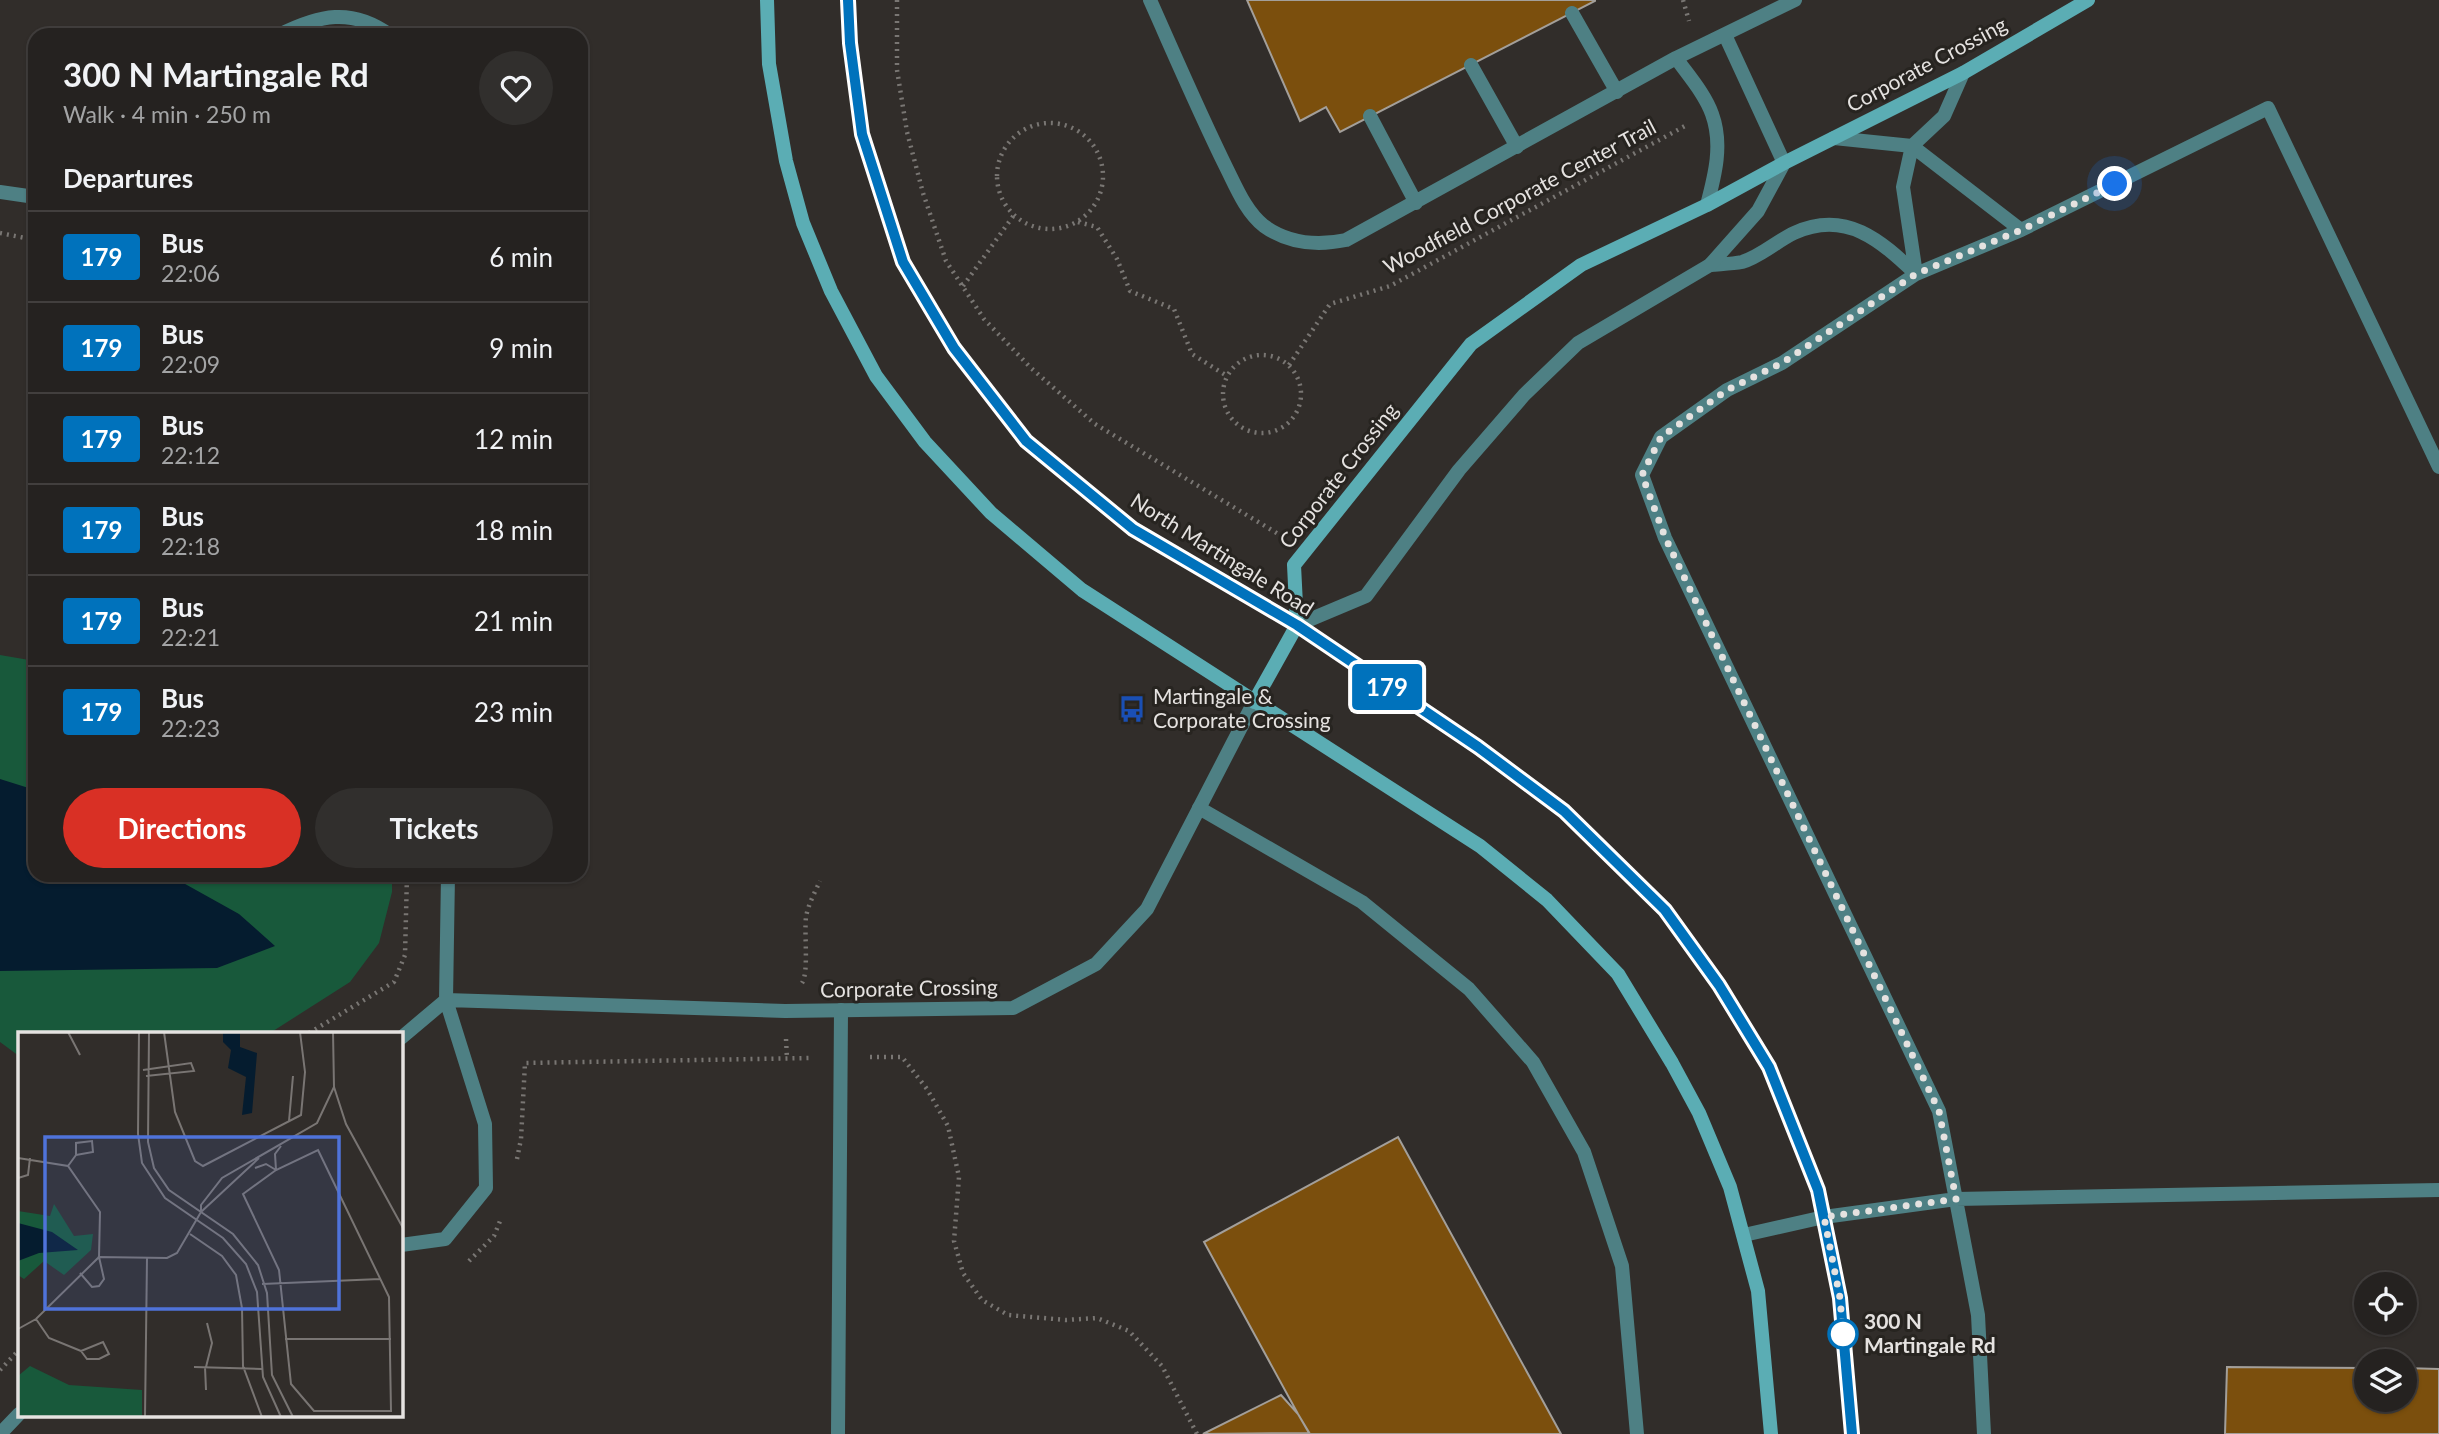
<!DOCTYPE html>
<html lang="en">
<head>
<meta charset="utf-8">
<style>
	body { margin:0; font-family:Lato,sans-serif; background:#312f2d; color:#f1f3f6; height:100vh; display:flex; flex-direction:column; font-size:26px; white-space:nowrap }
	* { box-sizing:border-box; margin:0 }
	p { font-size:23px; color:#a3a4a5 }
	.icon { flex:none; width:38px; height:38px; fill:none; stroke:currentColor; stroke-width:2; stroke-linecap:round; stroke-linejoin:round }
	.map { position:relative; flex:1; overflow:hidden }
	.panel { position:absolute; left:28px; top:28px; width:560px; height:854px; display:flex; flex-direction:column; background:#252220; border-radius:21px; box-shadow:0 2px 5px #0004,0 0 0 2px #423f3e }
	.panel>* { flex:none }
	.badge { padding:0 14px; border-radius:5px; font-size:24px; line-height:46px }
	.tools { position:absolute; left:2354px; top:1272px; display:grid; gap:14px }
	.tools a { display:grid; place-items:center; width:63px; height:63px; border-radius:50%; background:#252220; box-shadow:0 2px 5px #0004,0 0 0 2px #423f3e; font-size:35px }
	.you { position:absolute; width:35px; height:35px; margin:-18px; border:5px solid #fff; border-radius:50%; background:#1a73e8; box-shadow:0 0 0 10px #1a73e833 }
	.map>.badge { position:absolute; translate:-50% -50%; box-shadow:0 0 0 4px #fff }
	h2 { padding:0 35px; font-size:26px; line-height:63px }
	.round { display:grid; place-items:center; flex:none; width:74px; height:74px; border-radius:37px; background:#312f2d }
	.headline { display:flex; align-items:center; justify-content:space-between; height:119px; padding:0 35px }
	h1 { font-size:33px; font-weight:700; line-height:52px }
	.cta { display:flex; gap:14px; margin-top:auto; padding:14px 35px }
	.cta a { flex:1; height:80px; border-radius:42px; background:#d93025; color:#fff; font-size:28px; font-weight:700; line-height:80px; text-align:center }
	.cta a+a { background:#312f2d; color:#f1f3f6 }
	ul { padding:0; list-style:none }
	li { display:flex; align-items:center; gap:21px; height:91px; padding:0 35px; border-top:2px solid #423f3e }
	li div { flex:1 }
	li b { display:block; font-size:26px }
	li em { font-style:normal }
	li .badge { min-width:77px; font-weight:700; text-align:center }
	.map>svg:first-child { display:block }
</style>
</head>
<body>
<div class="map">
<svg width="2439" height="1434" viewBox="0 0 2439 1434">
	<rect width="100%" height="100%" fill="#312d2a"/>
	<!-- green -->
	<path fill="#18593b" d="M 0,655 L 35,661 L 35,875 L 392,875 L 392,892 L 379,943 L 350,982 L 270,1033 L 19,1033 L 19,1056 L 0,1042 Z"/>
	<!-- water -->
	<path fill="#051c2f" d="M 0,779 L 35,790 L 35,875 L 169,875 L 239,914 L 275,946 L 217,968 L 0,971 Z"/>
	<!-- building -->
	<path fill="#7b4f0d" stroke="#a39f9a" stroke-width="2" d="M 1247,0 L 1595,0 L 1595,1 L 1340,132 L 1326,107 L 1300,121 Z
		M 1398,1137 L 1561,1434 L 1310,1434 L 1298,1414 L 1204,1242 Z
		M 2227,1367 L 2366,1368 L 2366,1400 L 2404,1400 L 2404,1368 L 2439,1369 L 2439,1434 L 2225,1434 Z
		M 1281,1395 L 1298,1414 L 1309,1433 L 1203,1434 Z"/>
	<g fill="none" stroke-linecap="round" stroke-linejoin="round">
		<!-- path -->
		<path stroke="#797673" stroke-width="4.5" stroke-dasharray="2 5" stroke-linecap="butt" d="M 897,0 L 897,70 L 907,132 L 923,193 L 946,261 L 984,319 L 1031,368 L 1095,424 L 1280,535
			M 1683,0 L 1689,21
			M997 176a53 53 0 1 1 106 0a53 53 0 1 1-106 0Z
			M 1078,222 L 1097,227 L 1117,259 L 1130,291 L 1174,309 L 1192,354 L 1227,376
			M 0,233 L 35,240
			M 963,286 L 1014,215
			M1223 394a39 39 0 1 1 78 0a39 39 0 1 1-78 0Z
			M 1289,365 L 1330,304 L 1390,286 L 1685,126
			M 802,983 C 809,972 804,934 806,917 C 808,905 815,892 820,881
			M 309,1033 L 394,982 L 405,955 L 407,875
			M 786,1039 L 787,1059
			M 870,1057 L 902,1057 L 927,1089 L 948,1126 L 959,1177 L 954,1241 L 963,1273 L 982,1300 L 1008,1315 L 1066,1320 L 1097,1318 L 1129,1331 L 1162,1366 L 1197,1434
			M 517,1159 L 521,1139 L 525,1063 L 812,1058
			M 469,1261 L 494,1236 L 500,1221
			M 0,1370 L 19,1350"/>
		<!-- lane -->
		<path stroke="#4e8084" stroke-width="14" d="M 1150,0 C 1175,56 1199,112 1226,167 C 1236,187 1246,212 1264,226 C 1289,244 1317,246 1346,240 L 1676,58 L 1795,0
			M 1572,13 L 1617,92
			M 1725,35 L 1784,163
			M 1676,58 C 1688,75 1705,94 1712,114 C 1723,144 1715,175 1707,205
			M 1471,65 L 1517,147
			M 1370,116 L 1416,203
			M 1834,138 L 1912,146 L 2021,230
			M 1710,265 C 1721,264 1732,264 1742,262 C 1760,257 1777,241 1794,233 C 1846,209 1881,241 1916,274
			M 1916,274 L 1903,187 L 1912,146 L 1944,116 L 1963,73
			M 1199,808 L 1362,902 L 1469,989 L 1533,1062 L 1584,1152 L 1622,1266 L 1637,1434
			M 1744,1235 L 1824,1217 L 1956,1199 L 2439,1190
			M 838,1434 L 841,1010
			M 1984,1434 L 1978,1315 L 1939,1111 L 1665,538 L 1642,475 L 1661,437 L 1727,390 L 1782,363 L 1916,274 L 2021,230 L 2268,108 L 2439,467"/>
		<!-- street -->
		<path stroke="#4e8084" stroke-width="14" d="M 279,35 C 319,15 351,7 390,35
			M 0,192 L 35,197
			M 1297,625 L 1366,596 L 1459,470 L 1524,395 L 1578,343 L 1710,265 L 1758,211 L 1784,163
			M 401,1038 L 446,1000 L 448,875
			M 401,1245 L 445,1239 L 486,1188 L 485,1124 L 446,1000 L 785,1011 L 1013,1008 L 1096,964 L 1147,909 L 1254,702
			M 0,1434 L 19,1414"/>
		<!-- secondary -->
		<path stroke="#5badb4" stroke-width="14" d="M 767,0 L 769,64 L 786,161 L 803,223 L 831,291 L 876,376 L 925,442 L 991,513 L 1082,590 L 1480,846 L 1547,900 L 1618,974 L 1672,1063 L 1699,1113 L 1730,1187 L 1758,1291 L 1771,1434
			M 848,0 L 850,43 L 862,134 L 903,262 L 954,348 L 1026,441 L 1133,529 L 1297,625 L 1477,747 L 1564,811 L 1665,910 L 1719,985 L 1769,1067 L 1818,1190 L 1840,1298 L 1852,1434
			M 1297,625 L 1294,565 L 1471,344 L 1581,265 L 1707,205 L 1784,163 L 1963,73 L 2088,0
			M 1254,702 L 1297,625"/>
	</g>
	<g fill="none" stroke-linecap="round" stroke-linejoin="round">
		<defs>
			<path id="line" d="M 848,0 L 850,43 L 862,134 L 903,262 L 954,348 L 1026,441 L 1133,529 L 1297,625 L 1478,747 L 1564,811 L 1665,910 L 1719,985 L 1769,1067 L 1818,1190 L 1840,1298 L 1852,1434"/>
		</defs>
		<!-- line casing -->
		<use href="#line" stroke="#fff" stroke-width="16"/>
		<!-- line -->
		<use href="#line" stroke="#0072bc" stroke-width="10"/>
		<!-- walk -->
		<path stroke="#e5e2e0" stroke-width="7" stroke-dasharray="0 12.6" d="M 1843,1334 L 1840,1298 L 1824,1217 L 1956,1199 L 1939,1111 L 1665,537 L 1642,475 L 1661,437 L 1727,390 L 1782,363 L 1916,274 L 2021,230 L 2115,184"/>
	</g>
	<!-- icons -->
	<defs>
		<symbol id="bus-bare" viewBox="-9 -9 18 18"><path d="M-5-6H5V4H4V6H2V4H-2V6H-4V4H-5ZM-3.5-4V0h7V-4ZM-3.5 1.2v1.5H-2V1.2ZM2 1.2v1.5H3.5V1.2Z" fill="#1a4fb4" stroke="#272420" stroke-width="2.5" paint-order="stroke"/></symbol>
	</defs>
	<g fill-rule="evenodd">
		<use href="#bus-bare" x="1113" y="690" width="38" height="38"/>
	</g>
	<!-- markers -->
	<circle fill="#fff" stroke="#0072bc" stroke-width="3.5" cx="1843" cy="1334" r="14"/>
	<g text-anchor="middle" stroke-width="6" stroke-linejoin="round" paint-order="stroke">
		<!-- street labels -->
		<g font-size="21" fill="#e5e2e0" stroke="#272420">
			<text transform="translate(1927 65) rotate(-28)" y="7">Corporate Crossing</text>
			<text transform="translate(1520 197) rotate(-28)" y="7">Woodfield Corporate Center Trail</text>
			<text transform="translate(1339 476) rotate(-52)" y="7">Corporate Crossing</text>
			<text transform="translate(1222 555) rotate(32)" y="7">North Martingale Road</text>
			<text transform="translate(909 989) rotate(-1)" y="7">Corporate Crossing</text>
		</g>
		<!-- poi labels -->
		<g font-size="21" fill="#e5e2e0" stroke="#272420" text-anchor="start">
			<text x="1153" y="704">Martingale &amp;<tspan x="1153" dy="24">Corporate Crossing</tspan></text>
		</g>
		<!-- stop labels -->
		<g font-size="21" font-weight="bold" fill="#e5e2e0" stroke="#272420" text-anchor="start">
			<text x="1864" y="1329">300 N<tspan x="1864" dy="24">Martingale Rd</tspan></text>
		</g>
	</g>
	<!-- overview -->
	<g transform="translate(18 1032)">
		<rect width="385" height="385" fill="#312d2a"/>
		<path d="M 36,172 L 56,204 L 75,202 L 73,218 L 46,243 L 26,229 L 6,247 L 0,243 L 0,179 L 32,184 ZM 12,334 L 51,353 L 124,358 L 124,385 L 0,385 L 0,344 Z" fill="#18593b"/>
		<path d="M 205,0 L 222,0 L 222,15 L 239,21 L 234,81 L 224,83 L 228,45 L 210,36 L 213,18 L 205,10 ZM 0,191 L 34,200 L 60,218 L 21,221 L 0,229 Z" fill="#051c2f"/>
		<path fill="none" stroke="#797573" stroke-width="2" d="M 50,0 L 62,23M 121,0 L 120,102 L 124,131 L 147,166 L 205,206 L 228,232 L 239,260 L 245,345 L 263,385M 131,0 L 130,110 L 136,136 L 151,158 L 215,202 L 240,233 L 249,261 L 254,343 L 275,385M 146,0 L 157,80 L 177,129 L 185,134 L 283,83 L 287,40 L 282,0M 125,38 L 173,31 L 176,39 L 128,44M 316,55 L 328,92 L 385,196M 271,89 L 275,44M 300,118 L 371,265 L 373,379 L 296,379 L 273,352 L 261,238 L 225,162 L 258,138 ZM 0,126 L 50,134 L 82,180 L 81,225 L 18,287 L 0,297M 50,134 L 58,123 L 58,111 L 74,109 L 75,120 L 58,123M 237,136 L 248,132 L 258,138M 258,138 L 257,122 L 263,114M 0,146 L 10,143 L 12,126M 183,180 L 241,126M 172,202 L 204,224 L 218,243 L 224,276 L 225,334 L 244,385M 62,241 L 74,255 L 81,254 L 86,247 L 81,225 L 149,226 L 159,221 L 183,180 L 183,173 L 204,146 L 299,91 L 316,55 L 315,0M 244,252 L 362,247M 18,287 L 31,306 L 63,319M 267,307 L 373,307M 85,310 L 91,322 L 81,327 L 69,327 L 63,319 ZM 176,335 L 244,337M 187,335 L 188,358M 188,335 L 194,311 L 189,291M 127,385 L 129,226"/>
		<path fill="#4f73da" fill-opacity="0.15" stroke="#4f73da" stroke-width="3.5" d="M 27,105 L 321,105 L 321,277 L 27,277 Z"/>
		<rect width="385" height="385" fill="none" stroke="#e5e2e0" stroke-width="3.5"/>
	</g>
</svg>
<div class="tools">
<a><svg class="icon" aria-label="locate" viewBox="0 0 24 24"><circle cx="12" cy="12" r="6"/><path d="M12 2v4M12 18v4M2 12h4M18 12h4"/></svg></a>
<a><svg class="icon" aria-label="layers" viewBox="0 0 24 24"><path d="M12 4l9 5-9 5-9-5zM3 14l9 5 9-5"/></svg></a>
</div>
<div class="you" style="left:2115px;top:184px"></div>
<b class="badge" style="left:1387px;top:687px;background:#0072bc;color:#fff">179</b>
<section class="panel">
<div class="headline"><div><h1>300 N Martingale Rd</h1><p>Walk · 4 min · 250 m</p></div><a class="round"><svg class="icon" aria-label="heart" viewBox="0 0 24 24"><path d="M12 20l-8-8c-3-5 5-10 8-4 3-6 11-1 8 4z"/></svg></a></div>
<h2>Departures</h2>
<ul>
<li><span class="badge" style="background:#0072bc;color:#fff">179</span><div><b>Bus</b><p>22:06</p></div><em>6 min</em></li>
<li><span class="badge" style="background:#0072bc;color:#fff">179</span><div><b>Bus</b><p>22:09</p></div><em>9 min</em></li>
<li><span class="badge" style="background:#0072bc;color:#fff">179</span><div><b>Bus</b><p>22:12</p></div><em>12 min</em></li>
<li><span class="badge" style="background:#0072bc;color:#fff">179</span><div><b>Bus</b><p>22:18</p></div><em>18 min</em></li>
<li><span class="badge" style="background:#0072bc;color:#fff">179</span><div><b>Bus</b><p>22:21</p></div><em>21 min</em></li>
<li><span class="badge" style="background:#0072bc;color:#fff">179</span><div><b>Bus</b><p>22:23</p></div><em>23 min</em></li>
</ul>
<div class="cta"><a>Directions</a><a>Tickets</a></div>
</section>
</div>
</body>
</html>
